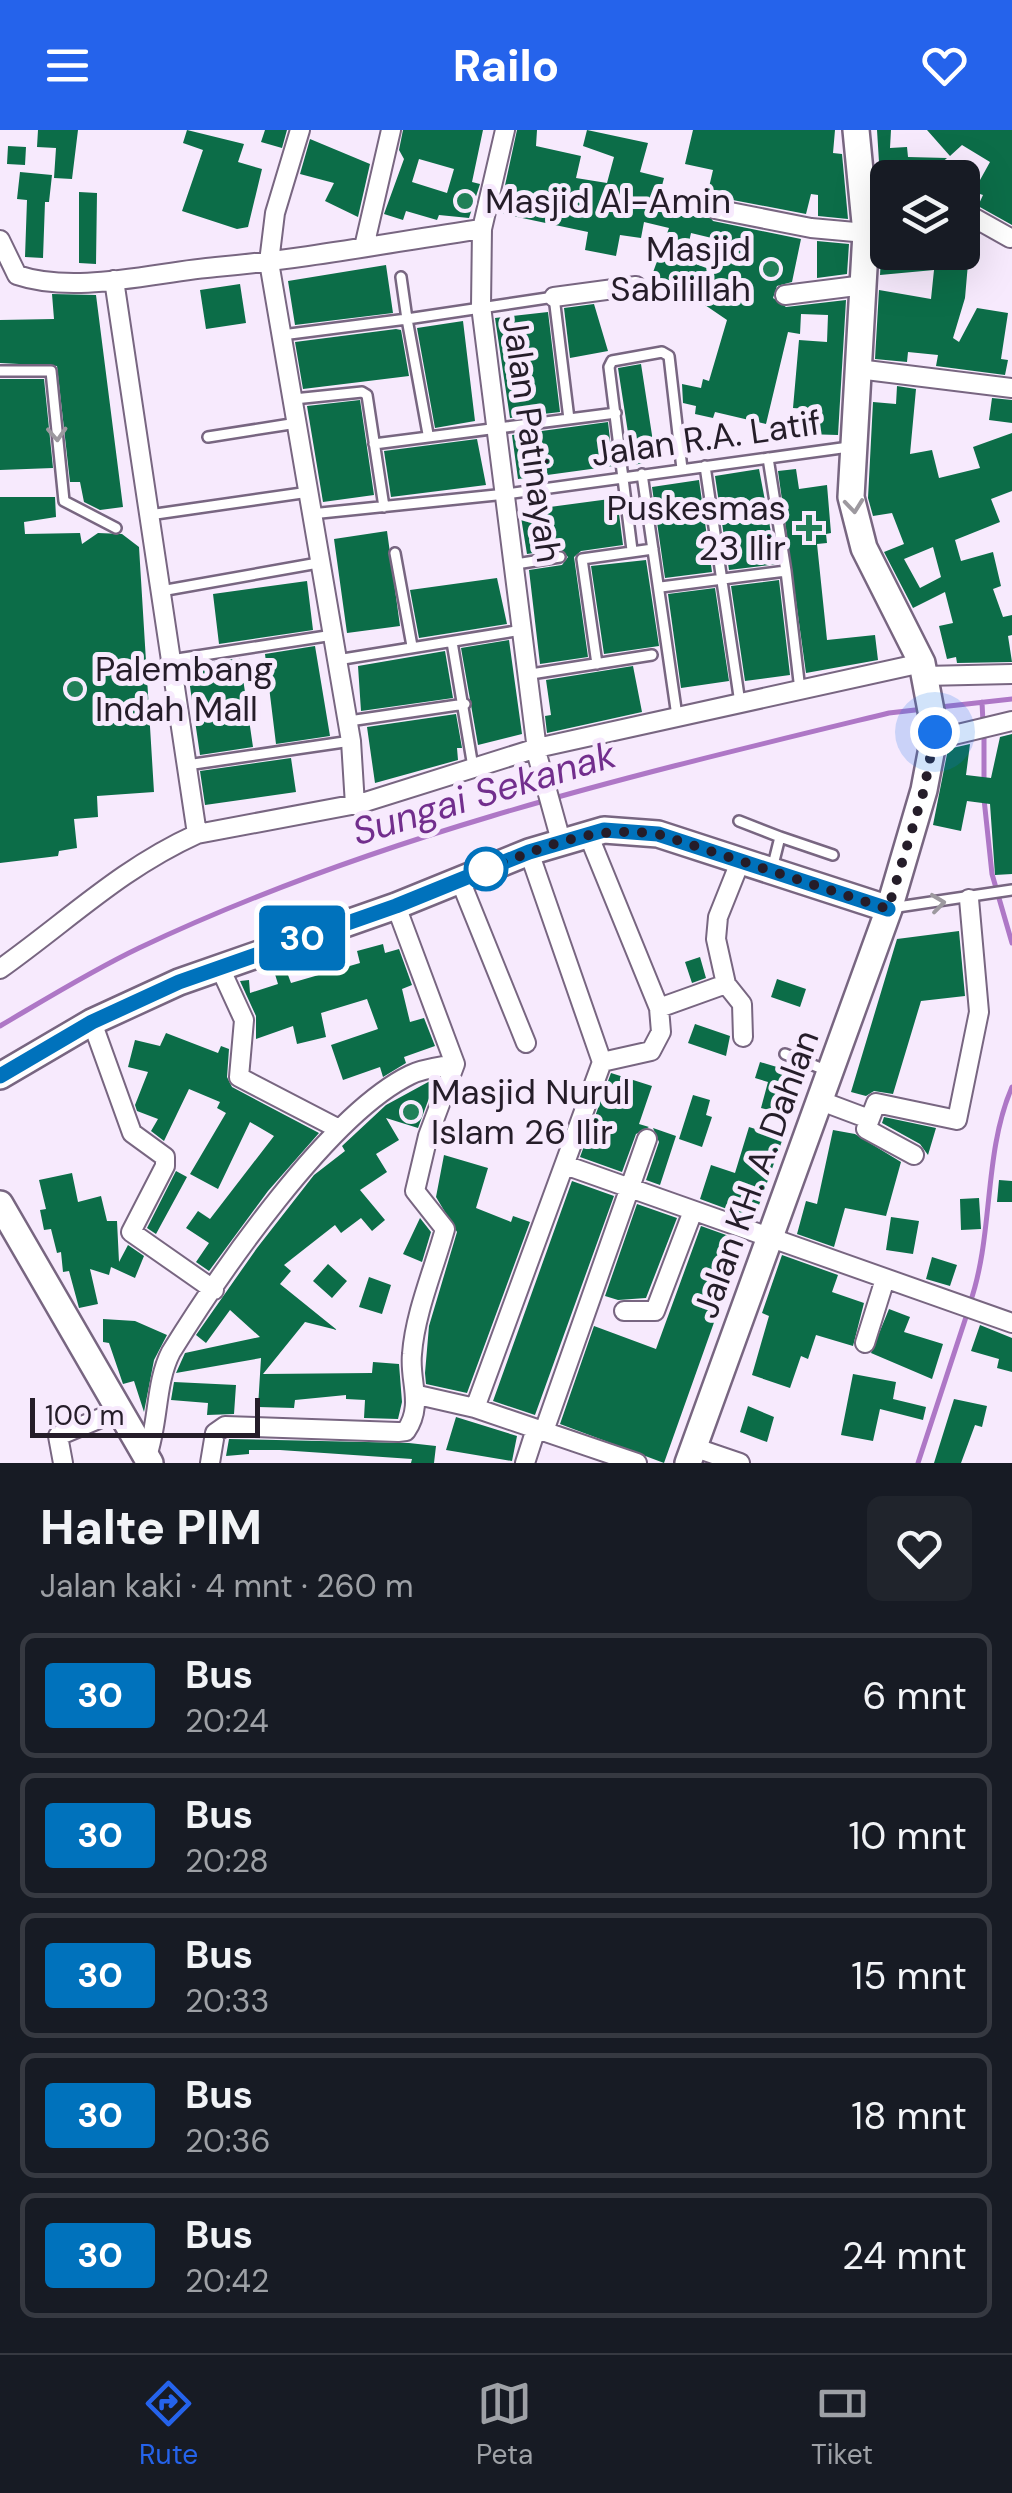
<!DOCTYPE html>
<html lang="id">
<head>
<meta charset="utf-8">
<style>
	body { margin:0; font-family:"DM Sans",sans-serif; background:#20242c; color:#f1f3f6; height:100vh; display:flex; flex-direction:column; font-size:38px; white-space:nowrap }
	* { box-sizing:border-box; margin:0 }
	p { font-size:32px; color:#9ea1a6 }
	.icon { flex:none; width:55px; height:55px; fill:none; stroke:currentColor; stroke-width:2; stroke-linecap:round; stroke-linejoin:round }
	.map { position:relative; height:1333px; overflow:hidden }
	.panel { display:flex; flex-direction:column; background:#171b24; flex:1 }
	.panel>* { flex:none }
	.badge { padding:0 20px; border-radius:8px; font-size:35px; line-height:65px }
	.fabs { position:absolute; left:870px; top:30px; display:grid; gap:20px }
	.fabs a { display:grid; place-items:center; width:110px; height:110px; border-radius:15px; background:#171b24; box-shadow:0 10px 40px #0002; font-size:50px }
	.scale { position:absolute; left:30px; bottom:25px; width:230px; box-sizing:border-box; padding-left:10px; border:5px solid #251d29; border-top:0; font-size:28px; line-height:35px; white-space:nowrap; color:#251d29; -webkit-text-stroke:8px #f7eafd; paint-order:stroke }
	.you { position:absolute; width:50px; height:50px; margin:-25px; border:8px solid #fff; border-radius:50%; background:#1a73e8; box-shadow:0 0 0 15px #1a73e833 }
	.map>.badge { position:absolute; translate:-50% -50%; box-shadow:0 0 0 5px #fff }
	.round { display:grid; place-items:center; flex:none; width:105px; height:105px; border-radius:15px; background:#20242c }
	.headline { display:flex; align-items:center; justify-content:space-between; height:170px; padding:0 40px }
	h1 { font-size:48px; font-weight:800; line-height:75px }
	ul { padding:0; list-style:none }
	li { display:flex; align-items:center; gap:30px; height:125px; margin:0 20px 15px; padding:0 20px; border:5px solid #363941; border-radius:15px }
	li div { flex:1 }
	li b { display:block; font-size:38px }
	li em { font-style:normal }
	li .badge { min-width:110px; font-weight:700; text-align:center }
	header { display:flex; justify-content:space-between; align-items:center; height:130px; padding:0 40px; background:#2563eb; color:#fff; font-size:45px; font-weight:800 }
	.dock { display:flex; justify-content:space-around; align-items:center; height:140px; border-top:2px solid #363941; background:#171b24; font-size:28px; color:#9ea1a6 }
	.dock a { display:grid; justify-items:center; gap:5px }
	.dock .on { color:#2563eb }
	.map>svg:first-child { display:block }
</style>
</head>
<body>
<header><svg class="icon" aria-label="menu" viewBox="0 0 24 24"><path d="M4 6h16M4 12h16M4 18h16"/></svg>Railo<svg class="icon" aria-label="heart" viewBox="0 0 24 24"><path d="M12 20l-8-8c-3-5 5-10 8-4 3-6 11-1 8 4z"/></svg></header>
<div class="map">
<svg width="1012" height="1333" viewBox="0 0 1012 1333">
	<rect width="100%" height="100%" fill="#f7eafd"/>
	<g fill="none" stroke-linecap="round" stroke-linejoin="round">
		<!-- stream -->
		<path stroke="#ae77c6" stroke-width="5" d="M 982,572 L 983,593
			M 940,577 L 1012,569
			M 984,653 L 984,604
			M 984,669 L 992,744 L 1012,813
			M 0,896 C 46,869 91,841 139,818 C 377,705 634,645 889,583 L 924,579
			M 970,1173 C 994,1104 983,1024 1012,957
			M 918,1333 L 967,1184"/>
	</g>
	<!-- building -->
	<path fill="#0c6d48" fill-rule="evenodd" d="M 38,0 L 78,0 L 72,49 L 54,48 L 56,18 L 37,17 Z
		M 187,0 L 244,14 L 238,32 L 262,39 L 248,97 L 237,99 L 182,81 L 203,20 L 183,13 Z
		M 265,0 L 287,0 L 282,18 L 261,12 Z
		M 403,0 L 483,0 L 472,52 L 480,54 L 469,88 L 439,85 L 437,90 L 406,81 L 403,90 L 384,84 L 404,29 L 399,20 ZM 419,29 L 454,39 L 447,63 L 412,52 Z
		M 517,0 L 537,0 L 536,16 L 581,26 L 576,48 L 607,53 L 614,27 L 583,16 L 587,0 L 648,13 L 640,42 L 664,48 L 659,67 L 703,77 L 713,91 L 801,109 L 792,152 L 777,156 L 773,168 L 786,177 L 846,170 L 838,305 L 805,304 L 807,279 L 793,278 L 799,210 L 827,212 L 828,185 L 801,184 L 800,204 L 788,202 L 766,294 L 715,282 L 713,288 L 695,284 L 696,276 L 683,273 L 682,254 L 701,258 L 703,249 L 709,251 L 727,190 L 702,173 L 705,168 L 651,148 L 669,98 L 644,92 L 641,108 L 620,105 L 616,126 L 585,120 L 588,102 L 499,83 ZM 691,103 L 716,109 L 709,139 L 685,130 Z
		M 693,0 L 835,0 L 833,23 L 842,24 L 848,89 L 818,86 L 818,65 L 811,64 L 806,84 L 717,67 L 706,70 L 713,40 L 685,34 Z
		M 877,0 L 891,0 L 890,18 L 907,17 L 908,27 L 947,28 L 938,36 L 980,50 L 990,32 L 962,15 L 950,26 L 927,0 L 1012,0 L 1012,95 L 978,76 L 983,65 L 962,58 L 962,48 L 880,48 Z
		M 310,9 L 370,34 L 358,87 L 325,71 L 334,53 L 300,44 Z
		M 8,16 L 26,17 L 25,35 L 7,34 Z
		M 20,42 L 52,45 L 49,72 L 45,72 L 43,128 L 25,127 L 27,70 L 17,69 Z
		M 79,62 L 97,63 L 96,134 L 79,133 Z
		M 817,111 L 849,114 L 847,144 L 817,148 Z
		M 912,122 L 969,122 L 965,168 L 953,208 L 959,212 L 977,178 L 1008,183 L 1001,229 L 1008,230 L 1005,245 L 936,236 L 938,225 L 908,222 L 907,232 L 875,229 L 879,160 L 931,169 L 934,140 L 880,145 L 881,127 Z
		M 386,135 L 393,183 L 295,195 L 288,151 Z
		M 240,154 L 246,193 L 206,199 L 200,160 Z
		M 52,164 L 96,165 L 123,377 L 100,380 L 84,372 L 80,352 L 70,352 L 57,236 L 0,233 L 0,190 L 54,189 Z
		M 594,174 L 608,221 L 570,228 L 564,178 Z
		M 548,182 L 560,282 L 510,288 L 495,188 Z
		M 463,191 L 475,291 L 435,298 L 417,198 Z
		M 396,199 L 401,200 L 409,246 L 303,259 L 295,212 Z
		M 641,234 L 656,331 L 633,335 L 618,238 Z
		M 0,249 L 44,249 L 53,338 L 0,340 Z
		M 897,256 L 916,259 L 910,324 L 932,320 L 939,348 L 980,338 L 973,317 L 1012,303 L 1012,361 L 991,369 L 1000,392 L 955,410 L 961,431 L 993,422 L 1001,456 L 993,459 L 1003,487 L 1012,485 L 1012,505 L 1008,506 L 1012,532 L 957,533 L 956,527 L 947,529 L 939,496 L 953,493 L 945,462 L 913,478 L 884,422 L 904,414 L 892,383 L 873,386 L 868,368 L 873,272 L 896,274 ZM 933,417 L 941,447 L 920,458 L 904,429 Z
		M 992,268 L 1012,270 L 1012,293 L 989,290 Z
		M 360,270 L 374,365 L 323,372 L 307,276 Z
		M 608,292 L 613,336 L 518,349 L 512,305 Z
		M 477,309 L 486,355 L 391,367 L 384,321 Z
		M 759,339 L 777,434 L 729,440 L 715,346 Z
		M 796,339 L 799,359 L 827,355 L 831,403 L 826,404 L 827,413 L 817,414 L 827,510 L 875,505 L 878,530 L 806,543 L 778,341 Z
		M 699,350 L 712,442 L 665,448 L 652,357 Z
		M 0,367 L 55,367 L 56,387 L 24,392 L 25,404 L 80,403 L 82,414 L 98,403 L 122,404 L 139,417 L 154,662 L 97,666 L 98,687 L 74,689 L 77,718 L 59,721 L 58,726 L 0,733 Z
		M 617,368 L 623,415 L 581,421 L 574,427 L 588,527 L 540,534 L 529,440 L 562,435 L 568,427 L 560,419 L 527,424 L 520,381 Z
		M 387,401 L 400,496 L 347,503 L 334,409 Z
		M 646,430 L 659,516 L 604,524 L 591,436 Z
		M 497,448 L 507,494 L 419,508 L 410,460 Z
		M 779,450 L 790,545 L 745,551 L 731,456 Z
		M 307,451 L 313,500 L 219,514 L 213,464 Z
		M 715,458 L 729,551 L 681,558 L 668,464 Z
		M 509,510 L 522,604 L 478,615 L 461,518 Z
		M 315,516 L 330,606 L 276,614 L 265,524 Z
		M 445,521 L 453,568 L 361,581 L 358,536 Z
		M 240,528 L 253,617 L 200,625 L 187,536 Z
		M 633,536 L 642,582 L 547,603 L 545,586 L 551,585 L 546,550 Z
		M 456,584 L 462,618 L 457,618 L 458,630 L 375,653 L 367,597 Z
		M 1012,604 L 1012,744 L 995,745 L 990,674 L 967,671 L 961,701 L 933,695 L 948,619 L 970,614 L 966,645 L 991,648 L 1000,607 Z
		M 291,628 L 296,662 L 205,675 L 200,641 Z
		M 959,801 L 965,866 L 921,871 L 893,964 L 874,961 L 866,966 L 851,962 L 897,809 Z
		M 383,814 L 385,823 L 399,819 L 412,855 L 402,859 L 410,892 L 424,888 L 435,916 L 404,927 L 406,933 L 383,947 L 380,937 L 343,950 L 331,915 L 378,899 L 367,869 L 321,883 L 326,907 L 297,914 L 293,896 L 256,909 L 256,886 L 240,851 L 249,850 L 250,863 L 278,854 L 274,841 L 285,837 L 291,853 L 360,833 L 357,821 Z
		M 700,827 L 706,848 L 692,853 L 685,832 Z
		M 777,849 L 806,859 L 800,877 L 771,867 Z
		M 695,894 L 730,906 L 726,926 L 688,913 Z
		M 166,903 L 218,923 L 221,916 L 229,919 L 227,947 L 232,957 L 319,1003 L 268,1061 L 209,1141 L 196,1132 L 209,1113 L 186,1098 L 198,1081 L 210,1089 L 274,1006 L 250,992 L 218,1059 L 190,1044 L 226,983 L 217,978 L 220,972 L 189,959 L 164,1011 L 151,1001 L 158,989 L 137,981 L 135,975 L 148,942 L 128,937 L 135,910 L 160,916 Z
		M 760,932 L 800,944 L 789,985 L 761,978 L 768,952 L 755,948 Z
		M 611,943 L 652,956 L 639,994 L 649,997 L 636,1004 L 622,1042 L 580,1027 Z
		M 430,951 L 435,952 L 418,998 L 386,988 L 399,1010 L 376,1024 L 387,1042 L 360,1060 L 385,1090 L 372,1101 L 361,1088 L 341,1103 L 335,1095 L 284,1135 L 291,1141 L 280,1154 L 337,1200 L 305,1192 L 263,1244 L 372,1243 L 373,1232 L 399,1234 L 402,1272 L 398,1289 L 364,1288 L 365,1270 L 346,1269 L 346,1265 L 295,1270 L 294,1278 L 258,1277 L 261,1228 L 176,1243 L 185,1223 L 260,1207 L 230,1180 L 206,1213 L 196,1205 L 257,1118 L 314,1045 L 345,1021 L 342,1016 L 386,975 Z
		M 693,965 L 710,970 L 706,985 L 712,987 L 702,1017 L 679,1009 Z
		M 884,987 L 936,998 L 928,1025 L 920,1014 L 882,993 Z
		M 749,997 L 783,1008 L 754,1089 L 700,1069 L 711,1035 L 735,1043 Z
		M 653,998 L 676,1006 L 660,1055 L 646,1050 L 659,1012 Z
		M 833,1000 L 855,1004 L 901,1032 L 886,1086 L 845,1078 L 834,1117 L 797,1104 L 806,1071 L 817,1074 Z
		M 444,1025 L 488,1038 L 476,1078 L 511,1092 L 513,1086 L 530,1092 L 467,1263 L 426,1254 L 425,1243 L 429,1196 L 457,1102 L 436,1067 Z
		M 176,1041 L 187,1047 L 156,1104 L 147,1098 Z
		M 72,1043 L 78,1072 L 101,1066 L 107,1091 L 117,1091 L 119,1132 L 128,1115 L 144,1126 L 135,1148 L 111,1137 L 109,1145 L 90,1139 L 98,1174 L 79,1178 L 69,1141 L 63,1142 L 61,1122 L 57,1123 L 51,1099 L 44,1100 L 40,1080 L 46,1079 L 39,1050 Z
		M 999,1050 L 1012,1051 L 1012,1072 L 997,1072 Z
		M 572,1051 L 614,1066 L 535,1285 L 493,1271 Z
		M 979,1068 L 981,1099 L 961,1100 L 960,1069 Z
		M 637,1074 L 677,1088 L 646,1168 L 618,1170 L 605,1166 Z
		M 891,1087 L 919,1091 L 913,1124 L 886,1120 Z
		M 420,1088 L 431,1102 L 422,1132 L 403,1124 Z
		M 701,1096 L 743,1111 L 664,1333 L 560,1294 L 594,1196 L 656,1219 Z
		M 782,1125 L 838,1145 L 832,1162 L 864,1173 L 853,1216 L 816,1205 L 808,1229 L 801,1226 L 790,1258 L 752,1245 L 769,1186 L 762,1183 Z
		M 932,1127 L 957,1135 L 950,1156 L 926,1149 Z
		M 328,1134 L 347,1151 L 332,1168 L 313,1151 Z
		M 369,1147 L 391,1155 L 382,1184 L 359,1177 Z
		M 889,1179 L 910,1187 L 904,1202 L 943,1214 L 932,1249 L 871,1223 Z
		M 103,1189 L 135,1191 L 167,1205 L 154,1230 L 144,1282 L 134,1251 L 123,1254 L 109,1213 L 103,1212 Z
		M 980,1195 L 1012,1208 L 1012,1242 L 997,1238 L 999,1229 L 971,1221 Z
		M 853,1244 L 896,1252 L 893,1269 L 926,1277 L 923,1290 L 880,1279 L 873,1311 L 841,1305 Z
		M 174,1252 L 236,1255 L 234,1284 L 207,1285 L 208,1273 L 171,1270 Z
		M 954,1269 L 987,1276 L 982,1297 L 975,1295 L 961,1333 L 934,1333 Z
		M 748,1276 L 774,1287 L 767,1312 L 740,1302 Z
		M 456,1287 L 517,1306 L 512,1331 L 446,1320 Z
		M 229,1309 L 409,1313 L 436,1316 L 434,1333 L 411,1333 L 412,1329 L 280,1320 L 249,1320 L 249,1324 L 226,1326 Z"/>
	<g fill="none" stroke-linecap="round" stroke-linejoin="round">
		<defs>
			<path id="lane" d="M 282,205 L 407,189 L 401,147
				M 0,241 L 51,241 L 64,371 L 116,398
				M 294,269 L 362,262 L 367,265 L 384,377
				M 428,304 L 407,189 L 554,167 L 569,289
				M 208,307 L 297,293
				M 374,314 L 616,283
				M 768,328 L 786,441
				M 705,336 L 740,573
				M 642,344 L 677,586
				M 311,384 L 506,364 L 849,317
				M 149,385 L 309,362
				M 632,420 L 609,237 L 612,231 L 662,222 L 669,226 L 682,339
				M 395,423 L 412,516
				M 516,434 L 560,427
				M 661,457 L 786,441 L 800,560
				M 161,461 L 318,433
				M 452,512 L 473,637
				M 171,530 L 333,505
				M 337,530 L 522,500
				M 597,534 L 582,429 L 653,419
				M 531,544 L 652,525
				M 349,591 L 465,574
				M 187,635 L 351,611
				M 739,691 L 780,707
				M 772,739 L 780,707 L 833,725
				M 891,778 L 1012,760
				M 785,924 L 828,941"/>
			<path id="street" d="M 300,0 L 275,83 L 269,132 L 351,611 L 355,675
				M 505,0 L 482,99 L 481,176 L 538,628 L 561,711
				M 715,79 L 811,98 L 866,103
				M 962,81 L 1010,108
				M 865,91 L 888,91
				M 0,110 L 17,145 C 76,165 156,142 216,137 C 305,129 393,112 482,99
				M 364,117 L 391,0
				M 114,150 L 197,704 L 362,673 L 537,618 L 922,533
				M 785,165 L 864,155
				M 554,167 L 636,156
				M 858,239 L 1012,258
				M 924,546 L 1012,544
				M 933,610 L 1012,591
				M 588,704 L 659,878 L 726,854
				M 740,732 L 718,787 L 716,809 L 726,854 L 742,874 L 743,907
				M 460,750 L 526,913
				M 0,839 C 69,790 120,739 197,704
				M 221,840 L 244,890 L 239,947 L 339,999
				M 92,892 L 132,1003 L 165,1027 L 165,1036 L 131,1102 L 214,1160
				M 602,932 L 651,921 L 661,902 L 659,878
				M 821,971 L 869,989
				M 914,1025 L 866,999 L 876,973 L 957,990 L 979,882 L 969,769
				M 565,1035 L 1012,1193
				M 624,1181 L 655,1181 L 693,1081
				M 865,1213 L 885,1149
				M 418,1265 L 475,1278 L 637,1333
				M 475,1278 L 602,932 L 529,722
				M 544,1301 L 647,1009
				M 693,1317 L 740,1333
				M 147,1326 C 159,1292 155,1253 171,1222 C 220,1143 328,985 410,945 C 424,938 441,937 455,934
				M 63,1333 L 58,1306 L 120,1280
				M 210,1333 L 215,1303 L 225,1296 L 398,1302 L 406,1301 C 424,1275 409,1251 412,1224 C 415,1183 434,1139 445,1099 L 415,1061 L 428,1006 L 455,934 L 396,776
				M 525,1333 L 536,1299"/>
			<path id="secondary" d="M 0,946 L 92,892 L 179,852 L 396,776 L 529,722 L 604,700 L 658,704 L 889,779
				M 0,1074 L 150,1333
				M 688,1333 L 889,779 L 924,660 L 935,602 L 922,533 L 864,418 L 851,367 L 866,103 L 856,0"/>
		</defs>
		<!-- lane casing -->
		<use href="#lane" stroke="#786681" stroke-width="14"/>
		<!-- street casing -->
		<use href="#street" stroke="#786681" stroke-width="22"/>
		<!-- secondary casing -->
		<use href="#secondary" stroke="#786681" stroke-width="30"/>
		<!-- lane -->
		<use href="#lane" stroke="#fff" stroke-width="9"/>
		<!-- street -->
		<use href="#street" stroke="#fff" stroke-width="18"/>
		<!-- secondary -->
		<use href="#secondary" stroke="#fff" stroke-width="25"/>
	</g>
	<!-- one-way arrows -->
	<defs><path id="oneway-chevron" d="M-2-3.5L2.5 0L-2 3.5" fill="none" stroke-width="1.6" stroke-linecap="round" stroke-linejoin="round" transform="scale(2.5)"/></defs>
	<g stroke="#9d999f">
		<use href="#oneway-chevron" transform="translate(57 304) rotate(87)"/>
		<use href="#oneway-chevron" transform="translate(854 376) rotate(84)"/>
		<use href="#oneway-chevron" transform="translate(938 773) rotate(-7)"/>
	</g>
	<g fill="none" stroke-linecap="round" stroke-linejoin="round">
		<defs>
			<path id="line" d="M 0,946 L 92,892 L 179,852 L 396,776 L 529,722 L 604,700 L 658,704 L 888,779"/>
		</defs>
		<!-- line casing -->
		<use href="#line" stroke="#fff" stroke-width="22"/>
		<!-- line -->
		<use href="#line" stroke="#0072bc" stroke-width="15"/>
		<!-- walk -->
		<path stroke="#251d29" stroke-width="10" stroke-dasharray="0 18" d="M 486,739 C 548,716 590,695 658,704 L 888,779 L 924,660 L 935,602"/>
	</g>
	<!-- markers -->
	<g fill="#218058" stroke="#f7eafd" stroke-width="4">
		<circle cx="465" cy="71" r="10"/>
		<circle cx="771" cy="139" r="10"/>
		<path d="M804 383h10v10h10v10h-10v10h-10v-10h-10v-10h10z"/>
		<circle cx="75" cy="559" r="10"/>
		<circle cx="411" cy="982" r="10"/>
	</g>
	<circle fill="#fff" stroke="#0072bc" stroke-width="5" cx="486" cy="739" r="20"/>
	<g text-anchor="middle" stroke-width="10" stroke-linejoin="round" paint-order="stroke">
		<!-- poi labels -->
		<g font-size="35" fill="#251d29" stroke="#f7eafd" text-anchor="start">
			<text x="485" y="83">Masjid Al-Amin</text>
			<text x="751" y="131" text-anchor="end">Masjid<tspan x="751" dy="40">Sabilillah</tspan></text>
			<text x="786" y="390" text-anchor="end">Puskesmas<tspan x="786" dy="40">23 Ilir</tspan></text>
			<text x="95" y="551">Palembang<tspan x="95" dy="40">Indah Mall</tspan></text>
			<text x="431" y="974">Masjid Nurul<tspan x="431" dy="40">Islam 26 Ilir</tspan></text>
		</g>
		<!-- street labels -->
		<g font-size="35" fill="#251d29" stroke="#f7eafd">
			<text transform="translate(706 308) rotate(-8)" y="12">Jalan R.A. Latif</text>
			<text transform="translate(532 309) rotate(82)" y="12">Jalan Patinayah</text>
			<text transform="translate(756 1044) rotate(-70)" y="12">Jalan KH. A. Dahlan</text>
		</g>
		<!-- water labels -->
		<g font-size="38" font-style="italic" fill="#722e8d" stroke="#f7eafd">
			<text transform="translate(484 663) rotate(-17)" y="13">Sungai Sekanak</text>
		</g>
	</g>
</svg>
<div class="fabs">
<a><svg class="icon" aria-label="layers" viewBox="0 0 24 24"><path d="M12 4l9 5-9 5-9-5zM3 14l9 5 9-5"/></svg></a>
</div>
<div class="scale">100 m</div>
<div class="you" style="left:935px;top:602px"></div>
<b class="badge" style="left:302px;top:808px;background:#0072bc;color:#fff">30</b>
</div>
<section class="panel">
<div class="headline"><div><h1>Halte PIM</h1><p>Jalan kaki · 4 mnt · 260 m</p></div><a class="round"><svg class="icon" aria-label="heart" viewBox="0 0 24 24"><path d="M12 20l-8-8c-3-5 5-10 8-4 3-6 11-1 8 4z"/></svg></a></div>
<ul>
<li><span class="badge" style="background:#0072bc;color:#fff">30</span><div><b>Bus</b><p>20:24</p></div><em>6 mnt</em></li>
<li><span class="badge" style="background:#0072bc;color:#fff">30</span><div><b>Bus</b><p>20:28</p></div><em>10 mnt</em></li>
<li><span class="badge" style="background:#0072bc;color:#fff">30</span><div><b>Bus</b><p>20:33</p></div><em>15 mnt</em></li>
<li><span class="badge" style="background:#0072bc;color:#fff">30</span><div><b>Bus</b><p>20:36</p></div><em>18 mnt</em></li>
<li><span class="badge" style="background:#0072bc;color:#fff">30</span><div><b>Bus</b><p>20:42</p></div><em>24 mnt</em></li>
</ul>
</section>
<nav class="dock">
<a class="on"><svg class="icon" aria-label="directions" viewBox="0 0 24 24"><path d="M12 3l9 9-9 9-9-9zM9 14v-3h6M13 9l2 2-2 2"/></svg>Rute</a>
<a><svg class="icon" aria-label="map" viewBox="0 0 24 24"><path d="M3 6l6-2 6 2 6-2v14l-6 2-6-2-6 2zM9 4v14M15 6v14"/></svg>Peta</a>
<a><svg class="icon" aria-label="tickets" viewBox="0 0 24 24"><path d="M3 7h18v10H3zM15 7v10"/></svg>Tiket</a>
</nav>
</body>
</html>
